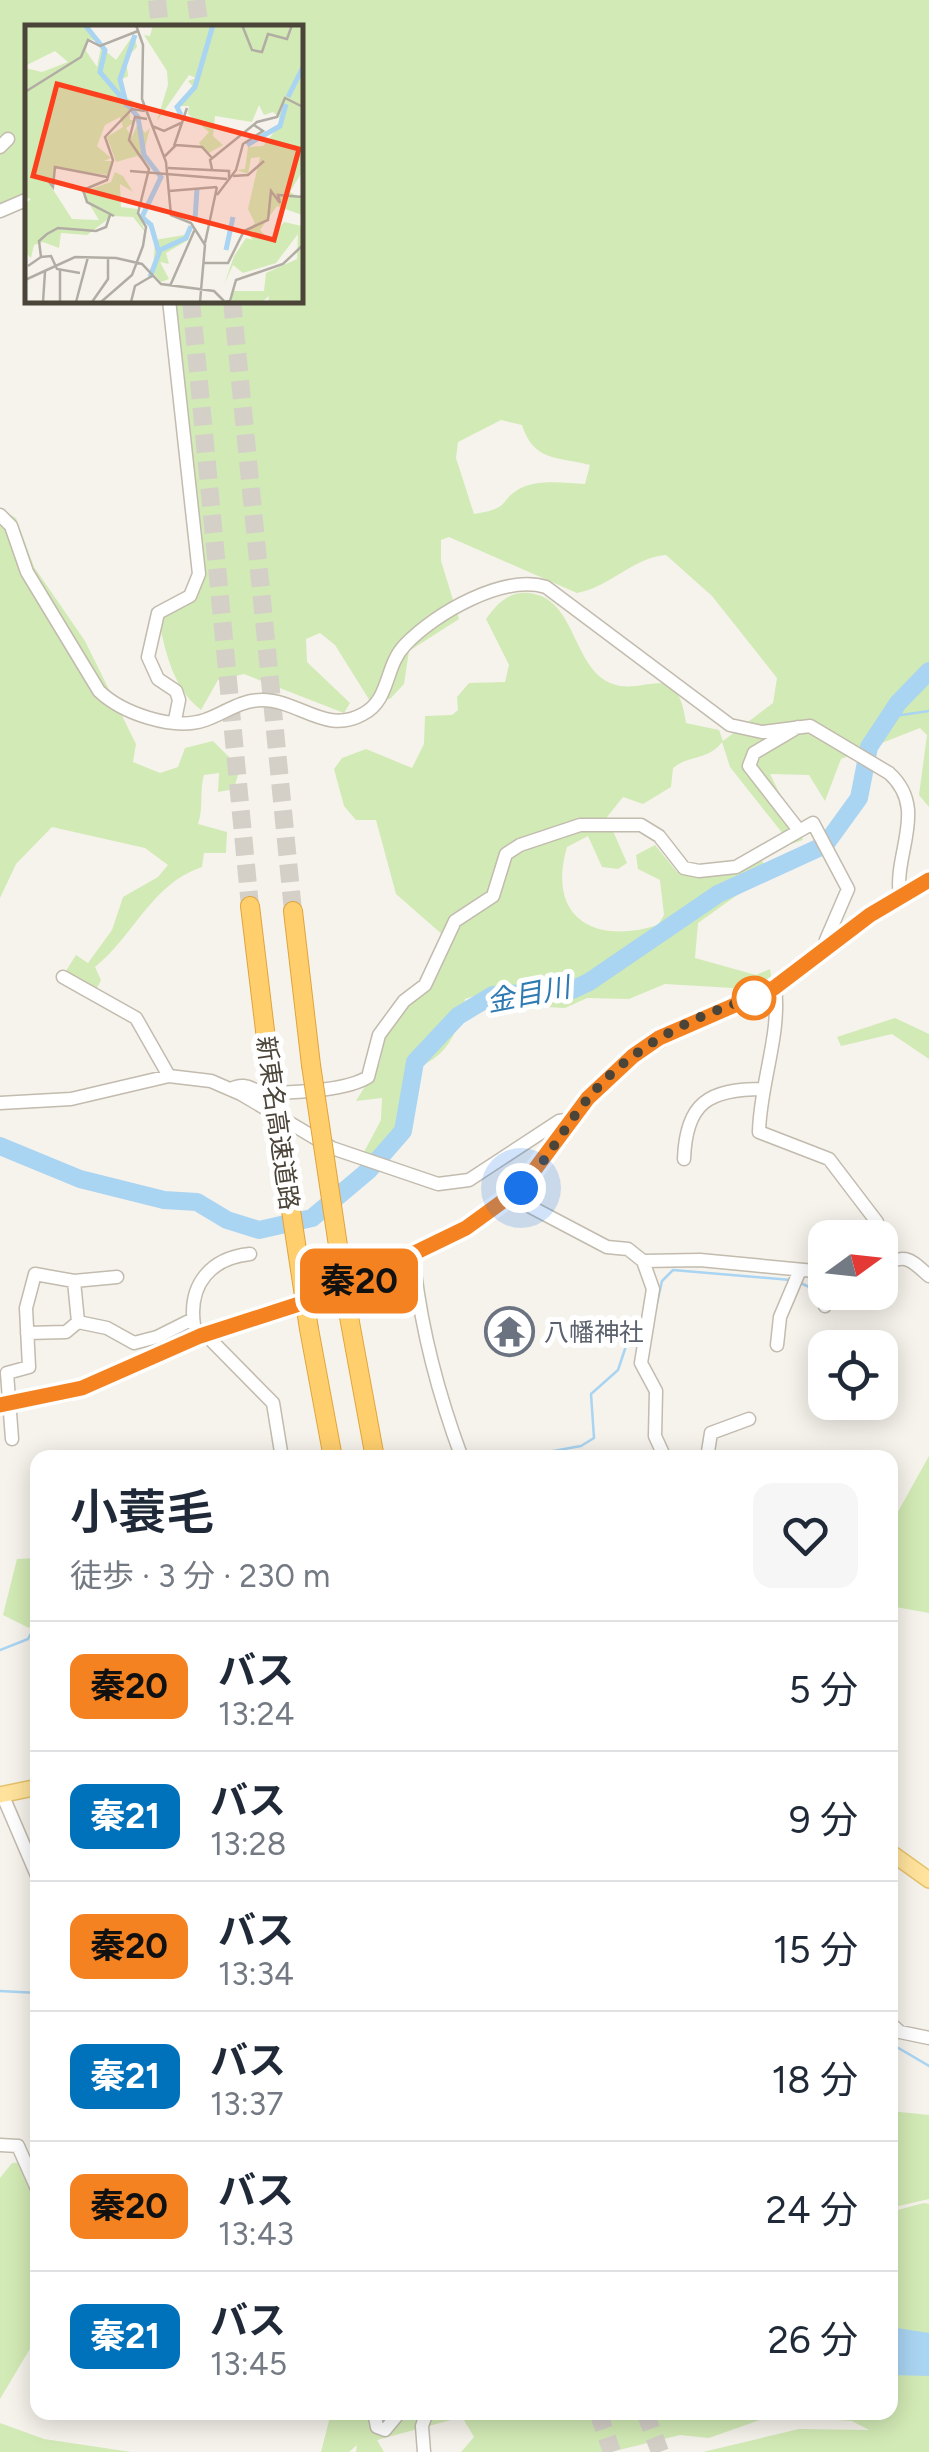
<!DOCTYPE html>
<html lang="ja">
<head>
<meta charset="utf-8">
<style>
	body { margin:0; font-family:Figtree,"Noto Sans JP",sans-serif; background:#f6f6f7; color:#1f2937; height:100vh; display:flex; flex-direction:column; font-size:38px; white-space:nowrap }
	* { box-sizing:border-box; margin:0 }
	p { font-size:32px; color:#747a83 }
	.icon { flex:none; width:55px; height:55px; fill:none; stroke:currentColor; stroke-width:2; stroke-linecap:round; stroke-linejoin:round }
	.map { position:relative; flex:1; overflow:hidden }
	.panel { position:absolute; left:30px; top:1450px; width:868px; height:970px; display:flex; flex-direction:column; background:#fff; border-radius:20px; box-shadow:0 5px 25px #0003 }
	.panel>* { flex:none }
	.badge { padding:0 20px; border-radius:15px; font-size:35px; line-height:65px }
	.needle { width:65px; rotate:75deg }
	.fabs { position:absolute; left:808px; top:1220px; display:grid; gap:20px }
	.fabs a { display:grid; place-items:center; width:90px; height:90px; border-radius:20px; background:#fff; box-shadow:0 5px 25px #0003; font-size:50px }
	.you { position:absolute; width:50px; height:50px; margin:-25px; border:8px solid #fff; border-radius:50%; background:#1a73e8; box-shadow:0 0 0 15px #1a73e833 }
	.map>.badge { position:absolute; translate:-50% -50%; box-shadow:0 0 0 5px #fff }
	.round { display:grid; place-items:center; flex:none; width:105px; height:105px; border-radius:20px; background:#f6f6f7 }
	.overview { display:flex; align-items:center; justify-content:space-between; height:170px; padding:0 40px }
	h1 { font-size:48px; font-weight:600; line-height:75px }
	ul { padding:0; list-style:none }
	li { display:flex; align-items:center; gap:30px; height:130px; padding:0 40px; border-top:2px solid #e0e1e3 }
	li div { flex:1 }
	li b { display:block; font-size:38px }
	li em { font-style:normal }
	li .badge { min-width:110px; font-weight:700; text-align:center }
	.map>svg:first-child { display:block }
</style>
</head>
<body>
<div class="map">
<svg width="929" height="2452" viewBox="0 0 929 2452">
	<rect width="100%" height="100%" fill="#f6f3ec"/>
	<!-- green -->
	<path fill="#d2eab5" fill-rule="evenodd" d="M 0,0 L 929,0 L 929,807 L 919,795 L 927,735 L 920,728 L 841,759 L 825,801 L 809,775 L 770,774 L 803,840 L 791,844 L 730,767 L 722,742 C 709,760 689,755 673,768 L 671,787 L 643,804 L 623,797 L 607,817 L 627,863 L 618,869 L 602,867 L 588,836 L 567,847 C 546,919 596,945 658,925 L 664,915 L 660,880 L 638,869 L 636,855 L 655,845 L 677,872 L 713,877 L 760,860 L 764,863 L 754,883 L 698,923 L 695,958 L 756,975 L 770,969 L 772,980 L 750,989 L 665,984 L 629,999 L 587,998 L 565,1008 L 492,1004 L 474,996 L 465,999 C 460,1028 447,1058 417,1067 L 410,1116 L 376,1159 L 364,1152 L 381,1120 L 382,1098 L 356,1101 L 380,1062 L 385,1034 L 452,943 L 396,894 L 376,820 L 356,820 L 344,806 L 334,769 L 342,758 L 366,749 L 412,768 L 424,744 L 425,716 L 452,715 L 458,710 L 457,697 L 469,683 L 505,682 L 509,665 L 486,619 C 497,604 508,591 529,593 C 577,598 572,670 613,684 C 646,696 677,657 686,723 L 719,730 L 723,741 L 773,703 L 777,678 L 712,596 L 666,555 C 632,558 610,587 577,593 L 449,537 L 441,540 L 441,561 L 459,619 L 409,651 L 404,684 L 390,699 L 370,701 L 335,645 L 320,633 L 306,639 L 307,662 L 350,703 L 344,713 L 244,674 L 218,680 L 201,710 C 170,686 165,646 156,610 L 184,596 L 195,576 L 164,300 L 300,300 L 300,28 L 28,28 L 27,207 L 0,218 ZM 501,420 L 522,425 C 534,462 556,456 590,465 L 585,484 C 566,483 539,479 521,488 C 497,501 513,508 474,514 L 456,458 L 458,442 Z
		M 0,509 L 16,518 L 34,567 L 85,641 L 136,744 L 133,762 L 160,773 L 178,767 L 185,748 L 213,741 L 240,768 L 234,789 L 218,792 L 219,773 L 204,775 C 199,792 204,806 198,824 L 227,832 L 226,853 L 204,853 L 202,867 C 152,883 133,937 95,967 L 101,980 L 96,990 L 64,974 L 76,955 L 88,963 L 112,930 L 123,897 L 158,877 L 168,865 L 145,848 L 52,827 L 16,864 L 0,898 Z
		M 895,1018 L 929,1034 L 929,1059 L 892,1034 L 841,1046 L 837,1037 Z
		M 929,1456 L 929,1613 L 890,1606 L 890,1526 Z
		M 37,1558 L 37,1616 L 29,1628 L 3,1615 L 17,1559 Z
		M 890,2111 L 929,2115 L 929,2199 L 890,2208 Z
		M 26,2162 L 37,2206 L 37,2337 L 0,2399 L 0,2178 L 12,2163 Z
		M 924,2203 L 929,2204 L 929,2452 L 703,2452 L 799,2429 L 869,2430 L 852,2421 L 774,2415 L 709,2438 L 680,2435 L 611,2452 L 461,2452 L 474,2437 L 462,2417 L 377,2440 L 384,2452 L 356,2452 L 357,2445 L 349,2452 L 321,2452 L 331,2413 L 890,2412 L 890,2212 Z
		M 0,2423 L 44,2439 L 131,2452 L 0,2452 Z"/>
	<!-- water -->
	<path fill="#a9d4f2" d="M 897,2328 L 929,2333 L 929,2376 L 890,2375 Z"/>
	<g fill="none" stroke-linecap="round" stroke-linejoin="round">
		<!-- stream -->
		<path stroke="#a9d4f2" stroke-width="2.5" d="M 888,717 L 929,711
			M 880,1278 L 887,1271
			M 798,1282 L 823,1293
			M 831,1295 L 854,1292
			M 655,1312 L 662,1281 L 673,1270 L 791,1280
			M 514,1458 L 581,1446 L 594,1438 L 591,1394 L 618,1370 L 631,1331 L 641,1319
			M 0,1650 L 28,1639 L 38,1620
			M 0,1991 L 38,1993
			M 890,2043 L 929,2066"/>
		<!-- river -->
		<path stroke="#a9d4f2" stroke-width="18" d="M 0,1146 L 80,1179 L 164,1200 L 197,1202 L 227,1220 L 259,1230 L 312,1218 L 369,1170 L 403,1131 L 415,1062 L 458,1016 L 493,995 L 572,990 L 589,982 L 718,894 L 825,845 L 859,798 L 869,747 L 898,703 L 929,671"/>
		<!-- highway-tunnel -->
		<path stroke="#d4d0c8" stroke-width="18" stroke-dasharray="18 9" stroke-linecap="butt" d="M 157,0 L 160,28
			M 196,0 L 200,28
			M 191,300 L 250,906
			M 232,300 L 293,911
			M 598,2412 L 612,2452
			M 645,2412 L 660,2452"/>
		<defs>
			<path id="minor" d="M 0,147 L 8,139
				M 0,211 L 28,199
				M 169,300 L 199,574 L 190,596 L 158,613 L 148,657 L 158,679 L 176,691 L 179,700 L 175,720
				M 0,515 L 11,526 L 27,572 L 99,691 C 122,713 173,731 205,720 C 225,713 240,700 262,700 C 299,700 326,735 363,714 C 391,699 384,667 405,645 C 435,613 504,574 546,587 L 730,725 L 762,732 L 810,726 L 889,773 C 929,809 893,853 900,896
				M 798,727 L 754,753 L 749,766 L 798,829
				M 63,977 L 136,1018 L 169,1076
				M 775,988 C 781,1034 760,1084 759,1132 L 829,1159 L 877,1222 L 879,1238
				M 231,1089 C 248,1080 254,1094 270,1093 C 296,1092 346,1091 368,1077 L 379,1035 L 404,1001 L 425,985 L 455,921 L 493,896 L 506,854 L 520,845 L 580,825 L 641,825 L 659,836 L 684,868 L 699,871 L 736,867 L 813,823 L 848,889 L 826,940 L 831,946
				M 0,1103 L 71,1099 L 169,1076 L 211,1081 L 241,1094 L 332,1148 L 438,1184 L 469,1180 L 559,1121 L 573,1119
				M 684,1159 C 686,1103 708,1089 763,1089
				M 512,1197 L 607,1247 L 628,1249 L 643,1261 L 653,1289 L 641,1363 L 656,1391 L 655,1436 L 665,1458
				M 413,1255 C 420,1326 437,1391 462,1458
				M 643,1261 L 700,1260 L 825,1272
				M 880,1268 C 905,1251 911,1260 929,1276
				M 74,1281 L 117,1277
				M 825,1306 L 826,1292
				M 78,1322 L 107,1328 L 134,1343 L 157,1337 L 193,1319
				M 194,1325 C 188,1284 211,1258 250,1254
				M 27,1333 L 66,1332 L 78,1322
				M 205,1334 L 273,1403 L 282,1458
				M 777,1345 L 780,1317 L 800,1270
				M 12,1439 L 7,1373 L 29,1367 L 26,1308 L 35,1274 L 74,1281 L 78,1322
				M 707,1458 L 711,1433 L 749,1419
				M 2,1794 L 38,1878
				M 890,2023 L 900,2032 L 929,2038
				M 0,2145 L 18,2146 L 38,2191
				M 374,2412 L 377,2427 L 385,2430 L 400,2412
				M 424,2452 L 422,2426 L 427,2412"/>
			<path id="major" d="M 0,1405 L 68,1393 L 201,1335 L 330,1294 L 466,1228 L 528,1181 L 588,1098 L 633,1056 L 685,1025 L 775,988 L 870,915 L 929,879
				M 0,1795 L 38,1787
				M 890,1852 L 929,1880"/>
			<path id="highway" d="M 250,906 L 270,1072
				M 293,911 L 311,1065
				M 347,1306 L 375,1458
				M 309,1329 L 333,1458"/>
		</defs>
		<!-- minor casing -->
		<use href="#minor" stroke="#c2bbae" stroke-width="15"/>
		<!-- major casing -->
		<use href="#major" stroke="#e6c16a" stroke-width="18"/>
		<!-- highway casing -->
		<use href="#highway" stroke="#e0a43c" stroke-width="20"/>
		<!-- minor -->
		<use href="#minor" stroke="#fff" stroke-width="12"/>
		<!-- major -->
		<use href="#major" stroke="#ffe39c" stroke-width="15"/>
		<!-- highway -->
		<use href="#highway" stroke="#ffcf6e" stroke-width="18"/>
		<defs>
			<path id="highway-bridge" d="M 311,1065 L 347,1306
				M 270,1072 L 309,1329"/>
		</defs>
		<!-- highway-bridge casing -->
		<use href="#highway-bridge" stroke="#e0a43c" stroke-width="20" stroke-linecap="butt"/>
		<!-- highway-bridge -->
		<use href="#highway-bridge" stroke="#ffcf6e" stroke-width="18"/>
	</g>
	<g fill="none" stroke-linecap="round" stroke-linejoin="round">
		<defs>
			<path id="line" d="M 0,1405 L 82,1388 L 200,1336 L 330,1294 L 466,1228 L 521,1188 L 588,1098 L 633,1056 L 659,1038 L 774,988 L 870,915 L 929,880"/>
		</defs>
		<!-- line casing -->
		<use href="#line" stroke="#fff" stroke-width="22"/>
		<!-- line -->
		<use href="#line" stroke="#f58220" stroke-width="15"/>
		<!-- walk -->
		<path stroke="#4b4439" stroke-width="10" stroke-dasharray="0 18" d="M 521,1188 C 548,1160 565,1125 591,1095 C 632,1046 699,1013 754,998"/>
	</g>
	<!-- icons -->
	<defs>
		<symbol id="temple-ring" viewBox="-11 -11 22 22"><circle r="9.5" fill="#fff" stroke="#6b7280" stroke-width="1.5"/><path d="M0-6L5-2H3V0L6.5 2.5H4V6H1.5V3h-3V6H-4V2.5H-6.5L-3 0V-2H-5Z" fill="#6b7280"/></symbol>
	</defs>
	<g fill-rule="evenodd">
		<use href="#temple-ring" x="482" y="1304" width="55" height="55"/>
	</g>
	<!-- markers -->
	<circle fill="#fff" stroke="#f58220" stroke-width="5" cx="754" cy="998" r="20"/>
	<g text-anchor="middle" stroke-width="10" stroke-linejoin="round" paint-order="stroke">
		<!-- street labels -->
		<g font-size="25" fill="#4b4439" stroke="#fff">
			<text transform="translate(278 1123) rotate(82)" y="9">新東名高速道路</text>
		</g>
		<!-- worship labels -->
		<g font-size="25" fill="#5b616d" stroke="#fff" text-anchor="start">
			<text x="544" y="1341">八幡神社</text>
		</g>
		<!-- water labels -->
		<g font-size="28" font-style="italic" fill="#2e7ab2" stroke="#fff">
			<text transform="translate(528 994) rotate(-11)" y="10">金目川</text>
		</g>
	</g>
	<!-- overview -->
	<g transform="translate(25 25)">
		<rect width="278" height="278" fill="#f6f3ec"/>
		<path d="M 0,0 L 63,0 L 69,15 L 63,14 L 61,26 L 72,42 L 76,22 L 91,35 L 109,9 L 112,22 L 101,33 L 103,51 L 96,55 L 102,73 L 113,79 L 104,80 L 105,95 L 112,95 L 101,103 L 107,112 L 113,98 L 120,108 L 125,103 L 118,131 L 132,144 L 112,131 L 91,137 L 82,112 L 98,102 L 95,92 L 80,100 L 72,121 L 86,133 L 79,136 L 87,136 L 83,150 L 30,143 L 27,163 L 47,194 L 74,195 L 57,167 L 86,157 L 90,147 L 98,151 L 108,167 L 95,159 L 96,182 L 112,184 L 120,207 L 108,192 L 87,191 L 62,210 L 36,208 L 34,223 L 18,217 L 9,220 L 6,233 L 0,227 L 0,179 L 6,174 L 0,172 L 0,43 L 17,47 L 43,37 L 30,26 L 0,41 ZM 128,0 L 277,0 L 277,147 L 265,167 L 277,174 L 277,190 L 252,181 L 235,205 L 245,215 L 259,197 L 277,201 L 277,277 L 243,277 L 244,271 L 237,277 L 207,277 L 207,266 L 239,266 L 241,248 L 272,234 L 273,209 L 251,238 L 218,248 L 208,240 L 199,260 L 209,231 L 221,213 L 228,215 L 221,207 L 230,198 L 223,184 L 235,132 L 226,133 L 223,149 L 212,145 L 220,144 L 223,122 L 238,121 L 258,96 L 248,87 L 239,90 L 234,80 L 227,97 L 190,91 L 188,111 L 198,120 L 182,129 L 174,118 L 184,107 L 163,89 L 164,81 L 154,81 L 169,63 L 163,56 L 171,53 L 164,50 L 132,96 L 143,60 L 142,46 L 119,10 L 125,11 ZM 167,200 L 163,215 L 141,228 L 144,239 L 135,237 L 144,254 L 136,257 L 128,248 L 130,215 L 159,210 Z" fill="#d2eab5"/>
		<path fill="none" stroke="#a9d4f2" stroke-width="5" d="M 60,0 L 80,25 L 75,47 L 113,92 L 119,130 L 136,152 L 117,192 L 126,200 L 134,228 L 125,252M 263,72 L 278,42M 102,82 L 95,54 L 110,10M 156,90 L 152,82 L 170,62 L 188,0M 222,120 L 255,101 L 261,79M 170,195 L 172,164M 201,225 L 208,192M 133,226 L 161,213 L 166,201"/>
		<path fill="none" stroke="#b2ada4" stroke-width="2.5" d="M 111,0 L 118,20 L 117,74 L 141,137 L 146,190 L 166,198 L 180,220 L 175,277M 217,0 L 227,25 L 237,27 L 243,9 L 262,14 L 267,0M 0,67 L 56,32 L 63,15 L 75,21 L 113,6M 127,101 L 139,106 L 156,98M 149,121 L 162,83M 139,132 L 151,120 L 177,122 L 187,133M 143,143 L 204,146 L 204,155M 187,144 L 185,135 L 232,97 L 252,92 L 260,73 L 278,82M 105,146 L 202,154M 208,151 L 223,150 L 239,136M 22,154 L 28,162 L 30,142 L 82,152M 144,166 L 192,162M 192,170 L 211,145 L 218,119 L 238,106 L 229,100M 89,191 L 62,177 L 58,165 L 82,155 L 88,135 L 80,112 L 107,84 L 120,86M 180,218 L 192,162M 16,232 L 26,231 L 32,244 L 55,248M 178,238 L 203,238 L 219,206 L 243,195 L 246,166 L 255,178 L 253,170 L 278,172M 3,241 L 16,232 L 14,216 L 22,209 L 33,203 L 71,206 L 81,202 L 85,190M 35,244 L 35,277M 0,255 L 50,232 L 91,233 L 117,239 L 136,259 L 189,266 L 199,276M 145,261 L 170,204M 18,277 L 20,247M 51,277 L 63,232M 67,277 L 83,254 L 83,234M 76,277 L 107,250 L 118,221 L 121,202 L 113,188 L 124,144 L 104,115 L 110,92 L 122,94M 106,277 L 110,261 L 127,251M 199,277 L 205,276 L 211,255 L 258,239 L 278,220"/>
		<path fill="#fc3f1d" fill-opacity="0.15" stroke="#fc3f1d" stroke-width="5" d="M 32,59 L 274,124 L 249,215 L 8,151 Z"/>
		<rect width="278" height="278" fill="none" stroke="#4b4439" stroke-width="5"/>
	</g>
</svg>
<div class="fabs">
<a><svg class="needle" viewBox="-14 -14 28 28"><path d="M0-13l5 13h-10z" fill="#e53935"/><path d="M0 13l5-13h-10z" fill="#747a83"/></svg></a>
<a><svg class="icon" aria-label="locate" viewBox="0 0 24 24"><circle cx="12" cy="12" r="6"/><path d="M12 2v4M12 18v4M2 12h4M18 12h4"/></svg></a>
</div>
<div class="you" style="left:521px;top:1188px"></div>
<b class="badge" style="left:359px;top:1281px;background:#f58220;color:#111">秦20</b>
<section class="panel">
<div class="overview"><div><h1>小蓑毛</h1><p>徒歩 · 3 分 · 230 m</p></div><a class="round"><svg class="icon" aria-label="heart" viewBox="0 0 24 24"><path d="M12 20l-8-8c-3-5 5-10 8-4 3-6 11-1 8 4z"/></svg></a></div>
<ul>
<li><span class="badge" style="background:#f58220;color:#111">秦20</span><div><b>バス</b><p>13:24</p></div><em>5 分</em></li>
<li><span class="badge" style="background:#0072bc;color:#fff">秦21</span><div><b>バス</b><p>13:28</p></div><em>9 分</em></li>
<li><span class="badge" style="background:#f58220;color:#111">秦20</span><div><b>バス</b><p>13:34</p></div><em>15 分</em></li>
<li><span class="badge" style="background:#0072bc;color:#fff">秦21</span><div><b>バス</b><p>13:37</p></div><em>18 分</em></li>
<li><span class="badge" style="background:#f58220;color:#111">秦20</span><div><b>バス</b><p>13:43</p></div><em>24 分</em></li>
<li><span class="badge" style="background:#0072bc;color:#fff">秦21</span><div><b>バス</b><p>13:45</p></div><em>26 分</em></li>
</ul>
</section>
</div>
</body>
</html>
